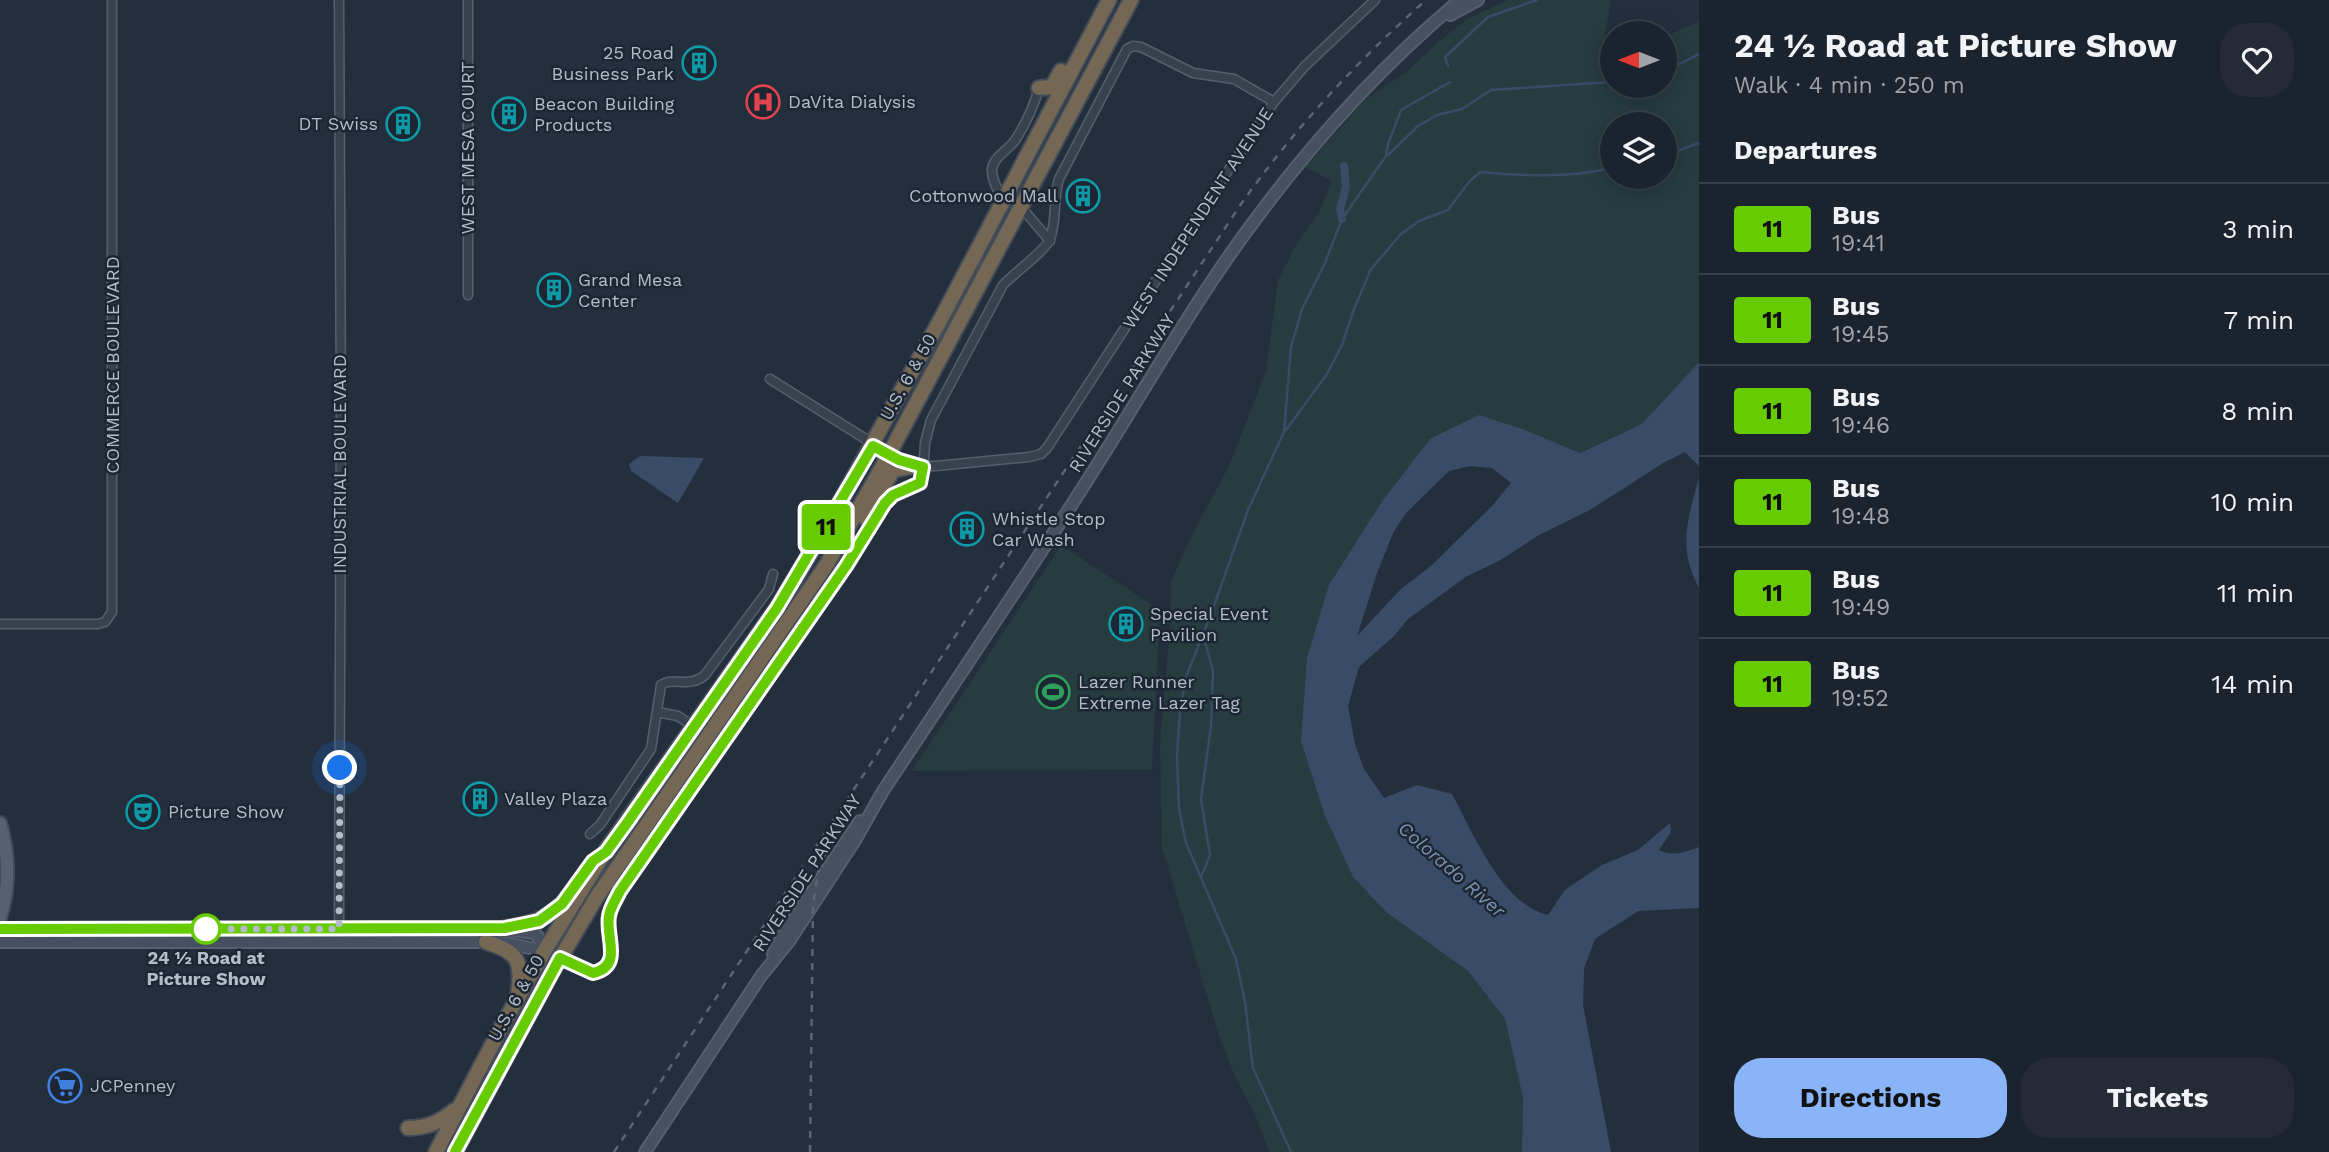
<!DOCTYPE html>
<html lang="en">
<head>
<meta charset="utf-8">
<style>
	body { margin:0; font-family:"Work Sans",sans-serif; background:#242b36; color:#f1f3f6; height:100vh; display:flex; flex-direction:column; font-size:26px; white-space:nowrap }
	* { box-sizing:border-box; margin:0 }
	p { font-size:23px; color:#a0a4aa }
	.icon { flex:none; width:38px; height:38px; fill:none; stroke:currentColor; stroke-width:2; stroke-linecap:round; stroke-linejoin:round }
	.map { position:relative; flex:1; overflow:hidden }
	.side { display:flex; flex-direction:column; background:#1b232e; width:630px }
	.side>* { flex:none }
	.badge { padding:0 14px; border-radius:5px; font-size:24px; line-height:46px }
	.needle { width:46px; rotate:270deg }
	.tools { position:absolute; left:1600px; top:21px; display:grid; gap:14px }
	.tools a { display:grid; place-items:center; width:77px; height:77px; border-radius:50%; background:#1b232e; box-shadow:0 4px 18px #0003,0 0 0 2px #39404a; font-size:35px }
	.you { position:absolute; width:35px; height:35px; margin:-18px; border:5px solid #fff; border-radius:50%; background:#1a73e8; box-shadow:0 0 0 10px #1a73e833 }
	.map>.badge { position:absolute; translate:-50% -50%; box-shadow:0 0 0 4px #fff }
	h2 { padding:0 35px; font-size:26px; line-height:63px }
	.round { display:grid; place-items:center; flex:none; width:74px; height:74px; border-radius:28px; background:#242b36 }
	.summary { display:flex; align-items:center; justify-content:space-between; height:119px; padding:0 35px }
	h1 { font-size:33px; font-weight:700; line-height:52px }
	.cta { display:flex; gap:14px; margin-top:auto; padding:14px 35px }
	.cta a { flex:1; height:80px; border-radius:28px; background:#8ab4f8; color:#111; font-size:28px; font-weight:700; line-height:80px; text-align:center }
	.cta a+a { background:#242b36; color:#f1f3f6 }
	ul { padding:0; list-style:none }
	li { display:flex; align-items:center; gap:21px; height:91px; padding:0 35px; border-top:2px solid #39404a }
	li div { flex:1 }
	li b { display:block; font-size:26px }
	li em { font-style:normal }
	li .badge { min-width:77px; font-weight:700; text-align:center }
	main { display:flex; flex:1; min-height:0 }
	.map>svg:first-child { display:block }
</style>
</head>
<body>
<main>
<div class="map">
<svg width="1699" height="1152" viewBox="0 0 1699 1152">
	<rect width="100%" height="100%" fill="#242f3e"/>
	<!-- green -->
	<path fill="#263c3f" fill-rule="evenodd" d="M 1507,0 L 1611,0 L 1604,40 L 1612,51 L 1612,86 L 1664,86 L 1664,37 L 1699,22 L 1699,362 L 1643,424 L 1579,453 L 1479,415 L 1329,585 L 1325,816 L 1353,877 L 1386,912 L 1468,971 L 1505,1019 L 1523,1098 L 1522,1152 L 1269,1152 L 1255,1114 L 1235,1077 L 1219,1035 L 1162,848 L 1160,745 L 1170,627 L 1171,581 L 1193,533 L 1230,464 L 1266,371 L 1278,280 L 1295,247 L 1320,210 L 1332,181 L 1305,167 L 1366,99 L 1405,73 L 1437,43 L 1467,19 ZM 1612,124 L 1664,124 L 1664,177 L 1612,177 Z
		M 1061,545 L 1160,610 L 1152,770 L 912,771 Z"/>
	<!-- water -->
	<path fill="#394c67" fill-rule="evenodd" d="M 1699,362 L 1699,466 L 1685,452 L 1663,463 L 1590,510 L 1539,535 L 1499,561 L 1467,576 L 1408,619 L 1394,636 L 1359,667 L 1348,706 L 1355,744 L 1364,769 L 1384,798 L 1417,785 L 1452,794 C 1473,832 1501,904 1548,915 L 1565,890 L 1602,865 L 1638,850 L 1670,823 L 1671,832 L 1659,850 C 1672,857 1686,852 1699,847 L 1699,908 L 1638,911 L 1595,939 L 1584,968 L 1583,1005 L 1611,1152 L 1522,1152 L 1523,1098 L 1505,1019 L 1468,971 L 1386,912 L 1353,877 L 1325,816 L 1301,741 L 1307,658 L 1329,585 L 1383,500 L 1430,439 L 1479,415 L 1525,430 L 1580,453 L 1642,424 ZM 1470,466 L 1492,468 L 1511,483 L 1492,506 L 1432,565 L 1400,590 L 1357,636 L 1377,573 L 1394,531 L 1406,513 L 1449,471 Z
		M 640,456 L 704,458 L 678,503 L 631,471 L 629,464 Z
		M 1699,477 L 1699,588 C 1677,546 1688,520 1699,477 Z"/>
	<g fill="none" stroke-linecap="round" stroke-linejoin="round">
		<!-- stream -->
		<path stroke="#394c67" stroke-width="2.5" d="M 1448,66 L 1445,57 L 1488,17 L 1537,0
			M 1664,72 L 1699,54
			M 1388,155 L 1418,126 L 1437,115 L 1462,109 L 1491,90 L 1612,82
			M 1664,156 L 1699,143
			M 1286,430 L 1327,374 L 1342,345 L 1354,309 L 1371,269 L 1401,234 L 1419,221 L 1448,210 L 1469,182 L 1480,172 C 1524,176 1569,178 1612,168
			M 1201,877 L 1210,855 L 1201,799 L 1211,726 L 1213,671 L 1203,634
			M 1291,1152 L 1253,1068 L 1245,1002 L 1236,959 L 1186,843 L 1179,809 L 1177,757 L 1180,710 L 1186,677 L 1211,614 L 1248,510 L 1284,432 L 1291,347 L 1302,309 L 1325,263 L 1342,219 L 1386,156 L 1388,144 L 1401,110 L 1450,82"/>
		<!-- canal -->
		<path stroke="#394c67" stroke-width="8" d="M 1342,219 L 1340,209 L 1346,187 L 1344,166"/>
		<defs>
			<path id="street" d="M 468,0 L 468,295
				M 1003,201 C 999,192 991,179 992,169 C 994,156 1009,150 1016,139 C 1026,123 1034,106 1039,88
				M 1021,207 L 1050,241
				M 770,379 L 899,460 L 914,466 L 936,466 L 1029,457 L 1041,454 L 1047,448 L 1197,217 L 1274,102 L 1305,66 L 1375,0
				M 0,624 L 98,624 L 105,622 L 112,612 L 112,0
				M 657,712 L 678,716 L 694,727
				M 590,834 L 600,825 L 651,749 L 661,685 C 673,676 689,689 705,675 L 769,589 L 773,574
				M 339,929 L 341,412 L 339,0
				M 560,958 L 592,973 C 624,966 605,937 609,917 C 610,908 616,899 620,891 L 846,566 L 885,503 L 893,495 L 920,483 L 923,475 L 925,443 L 931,420 L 1003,285 C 1013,274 1047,249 1050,239 C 1057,221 1053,198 1059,179 L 1127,49 L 1133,46 L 1141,47 L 1193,73 L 1234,79 L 1274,102"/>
			<path id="secondary" d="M 1450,15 L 1478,0
				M 0,929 L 500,928 L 533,933 L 537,935 L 545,950
				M 0,942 L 492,942 L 506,943 L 549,952
				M 773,954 L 783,935 L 860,821
				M 645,1152 L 761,976 L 790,940 L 854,842 L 883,791 C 953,685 1024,580 1092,473 C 1145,390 1193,303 1252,224 C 1313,141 1381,66 1460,0"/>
			<path id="primary" d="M 0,823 C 9,854 10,887 0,918"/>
			<path id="highway" d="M 1039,88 L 1052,87 L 1061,71
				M 865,518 L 893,470 L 914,466
				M 505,928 C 535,924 552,917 572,893
				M 486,942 C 518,952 523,960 518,995
				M 408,1128 C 427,1128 440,1122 455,1110
				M 436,1152 L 502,1026 L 545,950 L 605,852 L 777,608 L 828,524 L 942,317 L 1109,0
				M 455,1152 L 549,977 L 596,898 L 827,564 L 880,471 L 1131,0"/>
		</defs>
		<!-- street casing -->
		<use href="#street" stroke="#565f6c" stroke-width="11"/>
		<!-- secondary casing -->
		<use href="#secondary" stroke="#565f6c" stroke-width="14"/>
		<!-- primary casing -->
		<use href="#primary" stroke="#414a57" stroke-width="16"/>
		<!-- highway casing -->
		<use href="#highway" stroke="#434c59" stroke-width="18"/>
		<!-- street -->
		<use href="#street" stroke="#38414e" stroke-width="8"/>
		<!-- secondary -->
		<use href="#secondary" stroke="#465061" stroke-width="10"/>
		<!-- primary -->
		<use href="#primary" stroke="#56606e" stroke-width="12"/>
		<!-- highway -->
		<use href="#highway" stroke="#746855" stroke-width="14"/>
		<!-- rail -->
		<path stroke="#5a6575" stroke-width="2.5" stroke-dasharray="7 7" stroke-linecap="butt" d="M 614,1152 L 1241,204 C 1295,128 1357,61 1426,0
			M 810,1152 L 813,905 L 818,872 L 833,834"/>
	</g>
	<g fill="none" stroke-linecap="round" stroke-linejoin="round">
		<defs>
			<path id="line" d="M 0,929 L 505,928 L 539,921 L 562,904 L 593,861 L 606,852 L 627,823 L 777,608 L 873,446 L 899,460 L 923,467 L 920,483 L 893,495 L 885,503 L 846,566 L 620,891 C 616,899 610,908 609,916 C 605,937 624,966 593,973 L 560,958 L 455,1152"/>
		</defs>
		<!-- line casing -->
		<use href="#line" stroke="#fff" stroke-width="16"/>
		<!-- line -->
		<use href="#line" stroke="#6c0" stroke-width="10"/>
		<!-- walk -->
		<path stroke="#b4bcc9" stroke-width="7" stroke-dasharray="0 12.6" d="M 206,929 L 339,929 L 340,768"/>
	</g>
	<!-- icons -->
	<defs>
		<symbol id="building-ring" viewBox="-11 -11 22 22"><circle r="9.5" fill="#1d2633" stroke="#0f9aa8" stroke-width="1.5"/><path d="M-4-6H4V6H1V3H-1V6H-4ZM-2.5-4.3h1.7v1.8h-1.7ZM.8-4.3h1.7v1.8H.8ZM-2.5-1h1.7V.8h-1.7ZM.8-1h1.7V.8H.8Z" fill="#0f9aa8"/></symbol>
		<symbol id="hospital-ring" viewBox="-11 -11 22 22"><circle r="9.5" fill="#1d2633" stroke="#e0444e" stroke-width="1.5"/><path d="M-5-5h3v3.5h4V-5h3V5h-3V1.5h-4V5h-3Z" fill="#e0444e"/></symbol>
		<symbol id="stadium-ring" viewBox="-11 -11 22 22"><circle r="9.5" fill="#1d2633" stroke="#2e9e5b" stroke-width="1.5"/><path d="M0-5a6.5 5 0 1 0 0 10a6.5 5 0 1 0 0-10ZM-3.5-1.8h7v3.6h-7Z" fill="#2e9e5b"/></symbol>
		<symbol id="theatre-ring" viewBox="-11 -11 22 22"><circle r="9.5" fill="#1d2633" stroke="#0f9aa8" stroke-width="1.5"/><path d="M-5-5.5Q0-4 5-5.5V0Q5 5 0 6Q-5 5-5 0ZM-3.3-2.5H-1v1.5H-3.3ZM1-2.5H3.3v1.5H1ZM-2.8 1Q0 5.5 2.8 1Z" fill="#0f9aa8"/></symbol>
		<symbol id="supermarket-ring" viewBox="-11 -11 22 22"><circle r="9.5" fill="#1d2633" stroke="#3f7fe0" stroke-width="1.5"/><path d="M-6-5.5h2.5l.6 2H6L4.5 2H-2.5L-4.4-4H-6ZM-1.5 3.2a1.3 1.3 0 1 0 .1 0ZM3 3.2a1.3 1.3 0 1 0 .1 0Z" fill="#3f7fe0"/></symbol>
	</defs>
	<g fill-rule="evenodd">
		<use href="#building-ring" x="680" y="44" width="38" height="38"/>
		<use href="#hospital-ring" x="744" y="83" width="38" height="38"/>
		<use href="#building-ring" x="490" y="95" width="38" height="38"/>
		<use href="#building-ring" x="384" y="105" width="38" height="38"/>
		<use href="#building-ring" x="1064" y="177" width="38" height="38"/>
		<use href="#building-ring" x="535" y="271" width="38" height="38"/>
		<use href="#building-ring" x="948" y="510" width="38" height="38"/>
		<use href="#building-ring" x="1107" y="605" width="38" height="38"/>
		<use href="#stadium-ring" x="1034" y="673" width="38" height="38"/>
		<use href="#building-ring" x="461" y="780" width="38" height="38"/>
		<use href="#theatre-ring" x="124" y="793" width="38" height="38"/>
		<use href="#supermarket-ring" x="46" y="1067" width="38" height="38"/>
	</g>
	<!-- markers -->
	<circle fill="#fff" stroke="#6c0" stroke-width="3.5" cx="206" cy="929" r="14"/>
	<g text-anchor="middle" stroke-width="5" stroke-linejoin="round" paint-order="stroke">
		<!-- poi labels -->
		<g font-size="18" fill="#b4bcc9" stroke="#1d2633" text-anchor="start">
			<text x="674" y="59" text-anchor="end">25 Road<tspan x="674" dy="21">Business Park</tspan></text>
			<text x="788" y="108">DaVita Dialysis</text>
			<text x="534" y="110">Beacon Building<tspan x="534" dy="21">Products</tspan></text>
			<text x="378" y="130" text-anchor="end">DT Swiss</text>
			<text x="1058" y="202" text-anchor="end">Cottonwood Mall</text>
			<text x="578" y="286">Grand Mesa<tspan x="578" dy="21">Center</tspan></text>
			<text x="992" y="525">Whistle Stop<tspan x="992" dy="21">Car Wash</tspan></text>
			<text x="1150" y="620">Special Event<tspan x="1150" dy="21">Pavilion</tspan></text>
			<text x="1078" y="688">Lazer Runner<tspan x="1078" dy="21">Extreme Lazer Tag</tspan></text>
			<text x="504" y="805">Valley Plaza</text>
			<text x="168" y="818">Picture Show</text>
			<text x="90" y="1092">JCPenney</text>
		</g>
		<!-- street labels -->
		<g font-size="18" fill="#b4bcc9" stroke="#1d2633">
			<text transform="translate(468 148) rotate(-90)" y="6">WEST MESA COURT</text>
			<text transform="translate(1198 218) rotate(-57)" y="6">WEST INDEPENDENT AVENUE</text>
			<text transform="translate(113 365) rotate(-90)" y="6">COMMERCE BOULEVARD</text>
			<text transform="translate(908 377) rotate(-61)" y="6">U.S. 6 &amp; 50</text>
			<text transform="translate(1122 393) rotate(-58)" y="6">RIVERSIDE PARKWAY</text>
			<text transform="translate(340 464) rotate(-90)" y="6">INDUSTRIAL BOULEVARD</text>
			<text transform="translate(807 873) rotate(-57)" y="6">RIVERSIDE PARKWAY</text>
			<text transform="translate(516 998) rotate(-61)" y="6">U.S. 6 &amp; 50</text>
		</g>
		<!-- stop labels -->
		<g font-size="18" font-weight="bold" fill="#b4bcc9" stroke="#1d2633">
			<text x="206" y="964">24 ½ Road at<tspan x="206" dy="21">Picture Show</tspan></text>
		</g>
		<!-- water labels -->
		<g font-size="19" font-style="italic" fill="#7c92b1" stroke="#1d2633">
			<text transform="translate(1452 869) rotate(41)" y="7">Colorado River</text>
		</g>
	</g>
</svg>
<div class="tools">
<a><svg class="needle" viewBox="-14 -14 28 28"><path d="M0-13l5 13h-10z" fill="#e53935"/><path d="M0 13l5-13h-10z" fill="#a0a4aa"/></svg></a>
<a><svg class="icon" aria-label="layers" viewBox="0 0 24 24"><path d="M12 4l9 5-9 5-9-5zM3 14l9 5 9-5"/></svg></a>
</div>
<div class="you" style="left:340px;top:768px"></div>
<b class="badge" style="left:826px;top:527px;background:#6c0;color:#111">11</b>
</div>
<section class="side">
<div class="summary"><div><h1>24 ½ Road at Picture Show</h1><p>Walk · 4 min · 250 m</p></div><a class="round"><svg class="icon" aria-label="heart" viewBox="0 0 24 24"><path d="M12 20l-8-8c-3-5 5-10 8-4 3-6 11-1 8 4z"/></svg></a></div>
<h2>Departures</h2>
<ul>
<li><span class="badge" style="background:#6c0;color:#111">11</span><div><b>Bus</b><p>19:41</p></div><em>3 min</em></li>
<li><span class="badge" style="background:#6c0;color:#111">11</span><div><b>Bus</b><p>19:45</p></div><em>7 min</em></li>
<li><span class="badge" style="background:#6c0;color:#111">11</span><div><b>Bus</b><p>19:46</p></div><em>8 min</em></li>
<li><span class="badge" style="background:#6c0;color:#111">11</span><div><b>Bus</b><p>19:48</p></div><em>10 min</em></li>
<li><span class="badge" style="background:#6c0;color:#111">11</span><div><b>Bus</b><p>19:49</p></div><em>11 min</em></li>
<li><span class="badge" style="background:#6c0;color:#111">11</span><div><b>Bus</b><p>19:52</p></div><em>14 min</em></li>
</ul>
<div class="cta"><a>Directions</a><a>Tickets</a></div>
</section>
</main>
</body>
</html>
